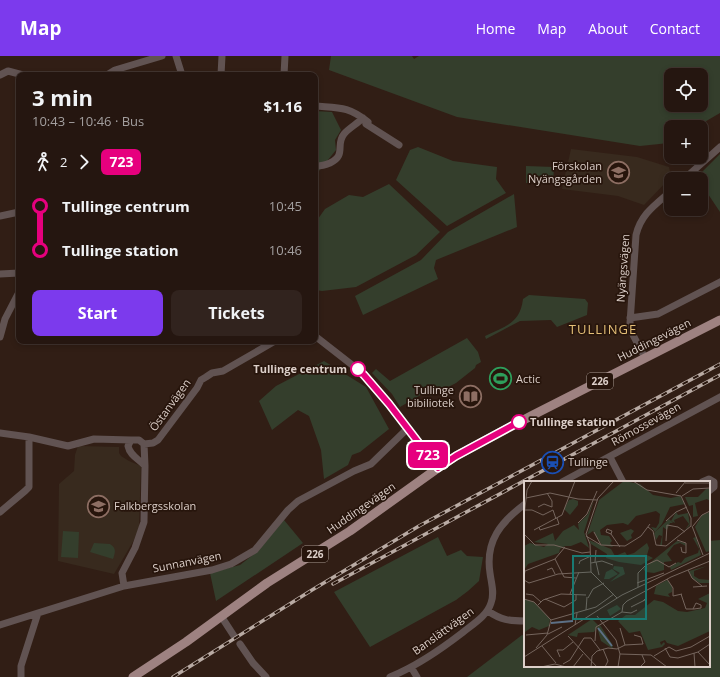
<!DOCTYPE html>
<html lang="en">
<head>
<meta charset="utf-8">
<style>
	body { margin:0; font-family:"Open Sans",sans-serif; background:#31231e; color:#f1f3f6; height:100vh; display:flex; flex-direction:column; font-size:15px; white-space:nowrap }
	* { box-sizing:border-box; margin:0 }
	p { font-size:13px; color:#a39f9f }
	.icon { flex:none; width:22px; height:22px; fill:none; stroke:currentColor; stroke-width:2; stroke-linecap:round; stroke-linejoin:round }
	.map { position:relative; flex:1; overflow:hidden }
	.drawer { position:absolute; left:16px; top:16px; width:302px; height:272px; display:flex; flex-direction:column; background:#251610; border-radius:8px; box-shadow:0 2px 6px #0003,0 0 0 1px #423530 }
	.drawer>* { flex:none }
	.badge { padding:0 8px; border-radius:6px; font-size:14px; line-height:26px }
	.tools { position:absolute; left:664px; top:12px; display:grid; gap:8px }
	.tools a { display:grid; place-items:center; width:44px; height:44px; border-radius:8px; background:#251610; box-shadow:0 2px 6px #0003,0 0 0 1px #423530; font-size:20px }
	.map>.badge { position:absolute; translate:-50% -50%; box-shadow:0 0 0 2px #fff }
	.legs { display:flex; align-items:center; gap:6px; height:44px; padding:0 16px; font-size:13px }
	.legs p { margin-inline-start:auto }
	.headline { display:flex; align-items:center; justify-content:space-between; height:68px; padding:0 16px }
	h1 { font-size:22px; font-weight:700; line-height:30px }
	.action { display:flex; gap:8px; margin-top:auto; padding:8px 16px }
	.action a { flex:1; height:46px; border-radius:8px; background:#7c3aed; color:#fff; font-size:16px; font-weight:700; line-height:46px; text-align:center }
	.action a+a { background:#31231e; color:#f1f3f6 }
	ul { padding:0 16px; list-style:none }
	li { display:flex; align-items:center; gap:14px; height:44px; font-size:15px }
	li i { display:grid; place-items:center; width:6px; height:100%; margin:0 5px; background:currentColor }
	li i::after { content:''; width:10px; height:10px; margin:-5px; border:3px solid; border-radius:50%; background:#251610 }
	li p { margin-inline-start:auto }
	li:first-child i { background:linear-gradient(#0000 50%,currentColor 0) }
	li:last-child i { background:linear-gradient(currentColor 50%,#0000 0) }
	header { display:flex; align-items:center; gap:24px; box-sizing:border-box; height:56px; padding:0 20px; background:#7c3aed; color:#fff }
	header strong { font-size:19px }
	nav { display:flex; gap:22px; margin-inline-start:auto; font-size:14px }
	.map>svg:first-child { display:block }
</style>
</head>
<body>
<header>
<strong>Map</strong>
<nav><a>Home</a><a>Map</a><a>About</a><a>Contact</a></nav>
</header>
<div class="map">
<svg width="720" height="621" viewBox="0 0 720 621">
	<rect width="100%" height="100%" fill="#311e15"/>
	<!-- education -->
	<path fill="#382a1e" d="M 571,93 L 637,101 L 669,111 L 671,121 L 644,149 L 618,140 L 562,133 Z
		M 78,390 L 119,391 L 119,397 L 121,400 L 129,405 L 141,410 L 139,471 L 134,484 L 114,518 L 58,505 L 59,428 L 74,415 L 75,399 Z"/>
	<!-- green -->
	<path fill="#343e2c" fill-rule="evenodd" d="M 331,0 L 412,0 L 414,3 L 419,0 L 720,0 L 720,57 L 696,71 L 671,71 L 671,86 L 669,87 L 640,90 L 457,61 L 329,14 ZM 671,19 L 701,19 L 701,49 L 671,49 Z
		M 315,55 L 332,56 L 341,74 L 335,84 L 336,94 L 319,115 L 315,118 Z
		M 418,91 L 453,105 L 497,111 L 496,123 L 506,137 L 447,170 L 396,124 L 410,94 Z
		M 720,98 L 720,156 L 708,138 L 701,132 L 701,123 L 695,123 Z
		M 526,110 L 554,111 L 553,127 L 526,127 Z
		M 389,128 L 440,176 L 416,199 L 356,231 L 322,235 L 315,234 L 315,167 L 325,153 L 349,139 L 363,141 Z
		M 514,138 L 517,171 L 436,204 L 434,212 L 438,223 L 363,259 L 355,240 L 421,204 L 448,176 Z
		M 529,239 L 585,243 L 588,247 L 587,259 L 557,271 L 551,264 L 520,265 L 486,283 L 485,280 C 505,270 520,268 523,243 Z
		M 467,282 L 478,296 L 481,306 L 476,309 L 475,312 L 456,327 L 431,340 L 424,337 L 400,351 L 392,338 L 372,317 L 376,313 L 390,325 Z
		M 324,305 L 366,331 L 389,373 L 360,396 L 352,399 L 348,409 L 324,423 L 321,394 L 309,360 L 298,354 L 272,374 L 259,345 L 276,330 Z
		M 284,464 L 303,487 L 216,545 L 210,517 L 240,509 L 258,495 Z
		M 63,475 L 79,476 L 78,502 L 61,501 Z
		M 438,481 L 447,500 L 461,494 L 467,500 L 483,501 L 479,525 L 468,535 L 456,544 L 370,591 L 334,536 Z
		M 720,484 L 720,621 L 467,621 L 522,579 L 525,580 L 525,610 L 709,610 L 709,523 L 711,502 L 709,485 Z
		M 94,487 L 110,488 C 117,492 115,497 113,503 L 90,496 Z"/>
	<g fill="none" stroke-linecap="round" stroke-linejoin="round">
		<!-- minor -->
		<path stroke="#615352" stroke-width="7" d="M 176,0 L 182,19
			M 0,19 L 8,15 L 23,19
			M 107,19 L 115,14 L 162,0
			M 221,19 L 222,0
			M 284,19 L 285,0
			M 315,50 C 339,52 348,50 368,66 L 366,68 L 399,89
			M 317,110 C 322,110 325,109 330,107 C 347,99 335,89 344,78 C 349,72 357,68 363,62
			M 684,123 L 720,91
			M 0,160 L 19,156
			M 0,218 L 19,217
			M 630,262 L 658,258 L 720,226
			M 315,280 L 365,319 L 389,348 L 438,412
			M 0,281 L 5,263 L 19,236
			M 645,302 L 632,277 L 630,267 L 636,179 C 641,158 655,149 671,135
			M 0,377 L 29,381 L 68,390 L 94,383 L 131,384
			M 610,401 L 623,426
			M 145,410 L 144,388 L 153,387 L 158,384 L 197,332 L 201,324 L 206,321 L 212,317 L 223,315 L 275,285
			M 562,426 L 720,341
			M 702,426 L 709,423 L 714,426 L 714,431 L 709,435
			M 0,456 L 25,435 L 29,431 L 29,381
			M 124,530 L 122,517 L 135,492 L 144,466 L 145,410 C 139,403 130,400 128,390 L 131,384 L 139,384 L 144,388
			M 488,555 C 501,564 509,565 525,565
			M 221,560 L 234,580
			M 0,569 L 124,530 L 212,514 L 231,508 L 255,494 L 288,454 L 298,445 L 354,415 L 371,408 L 407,373
			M 240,588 L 253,607 L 266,621
			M 411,611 L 417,621
			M 21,621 L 21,610 L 38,557
			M 390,621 C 417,610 440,594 462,577 C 473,568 487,560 491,547 C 495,537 491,526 490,517 C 485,485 501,466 525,448"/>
		<!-- major -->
		<path stroke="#9e8281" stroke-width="9" d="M 133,621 L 186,586 L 267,527 L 350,475 L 438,412 L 456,400 L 531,360 L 720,264"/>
		<defs>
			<path id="rail" d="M 333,528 L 720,319
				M 173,621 L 312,534 L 419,470 L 720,308"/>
		</defs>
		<!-- rail casing -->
		<use href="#rail" stroke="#b9aba4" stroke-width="3.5"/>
		<!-- rail -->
		<use href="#rail" stroke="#27150c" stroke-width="2" stroke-dasharray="6" stroke-linecap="butt"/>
	</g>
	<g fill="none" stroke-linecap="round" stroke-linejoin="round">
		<defs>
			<path id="line-1" d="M 358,313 L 364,319 L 389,348 L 438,412 L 456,400 L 519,366"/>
		</defs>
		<!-- line-1 casing -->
		<use href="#line-1" stroke="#fff" stroke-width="9"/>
		<!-- line-1 -->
		<use href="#line-1" stroke="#e6007e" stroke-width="6"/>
	</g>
	<!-- icons -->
	<defs>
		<symbol id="school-ring" viewBox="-11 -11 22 22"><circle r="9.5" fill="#27150c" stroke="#8d6e63" stroke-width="1.5"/><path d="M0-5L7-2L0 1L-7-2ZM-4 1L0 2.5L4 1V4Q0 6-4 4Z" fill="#8d6e63"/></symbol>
		<symbol id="stadium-ring" viewBox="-11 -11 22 22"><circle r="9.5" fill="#27150c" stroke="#2e9e5b" stroke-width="1.5"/><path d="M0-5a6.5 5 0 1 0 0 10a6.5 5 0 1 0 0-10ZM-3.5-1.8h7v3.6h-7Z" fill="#2e9e5b"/></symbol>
		<symbol id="library-ring" viewBox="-11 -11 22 22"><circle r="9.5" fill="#27150c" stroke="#8d6e63" stroke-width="1.5"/><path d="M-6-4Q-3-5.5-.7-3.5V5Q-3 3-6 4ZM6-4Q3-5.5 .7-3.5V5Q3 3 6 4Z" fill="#8d6e63"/></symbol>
		<symbol id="station-ring" viewBox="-11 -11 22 22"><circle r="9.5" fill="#27150c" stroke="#1a4fb4" stroke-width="1.5"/><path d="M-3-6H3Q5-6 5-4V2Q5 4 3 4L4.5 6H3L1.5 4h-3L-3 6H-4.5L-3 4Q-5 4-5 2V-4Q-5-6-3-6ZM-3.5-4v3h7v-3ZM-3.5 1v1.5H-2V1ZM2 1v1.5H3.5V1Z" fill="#1a4fb4"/></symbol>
	</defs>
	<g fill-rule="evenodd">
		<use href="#school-ring" x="606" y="104" width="25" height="25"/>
		<use href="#stadium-ring" x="488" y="310" width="25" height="25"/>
		<use href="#library-ring" x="458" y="328" width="25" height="25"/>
		<use href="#station-ring" x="540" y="394" width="25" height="25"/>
		<use href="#school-ring" x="86" y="438" width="25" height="25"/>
	</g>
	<!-- markers -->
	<g fill="#fff" stroke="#e6007e" stroke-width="2">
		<circle cx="358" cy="313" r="7"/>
		<circle cx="519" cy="366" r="7"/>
	</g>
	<g text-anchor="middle" stroke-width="3.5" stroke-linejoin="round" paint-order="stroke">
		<!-- shield labels -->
		<g fill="#27150c" stroke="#a69790" stroke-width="1">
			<rect x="587" y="317" width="26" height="16" rx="3"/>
			<rect x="302" y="490" width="26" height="16" rx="3"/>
		</g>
		<g font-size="10" font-weight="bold" fill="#dccfc9">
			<text x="600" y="329">226</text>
			<text x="315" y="502">226</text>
		</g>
		<!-- poi labels -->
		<g font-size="11" fill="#dccfc9" stroke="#27150c" text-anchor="start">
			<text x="602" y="114" text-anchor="end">Förskolan<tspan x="602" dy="13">Nyängsgården</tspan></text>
			<text x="516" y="327">Actic</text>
			<text x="454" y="338" text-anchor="end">Tullinge<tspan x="454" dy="13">bibiliotek</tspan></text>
			<text x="568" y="410">Tullinge</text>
			<text x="114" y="454">Falkbergsskolan</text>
		</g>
		<!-- street labels -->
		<g font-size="11" fill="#dccfc9" stroke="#27150c">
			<text transform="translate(623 212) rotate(-86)" y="4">Nyängsvägen</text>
			<text transform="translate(654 284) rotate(-27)" y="4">Huddingevägen</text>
			<text transform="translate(170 349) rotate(-54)" y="4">Östanvägen</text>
			<text transform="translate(646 368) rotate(-29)" y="4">Römossevägen</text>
			<text transform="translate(361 452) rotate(-35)" y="4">Huddingevägen</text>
			<text transform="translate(187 506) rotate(-11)" y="4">Sunnanvägen</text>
			<text transform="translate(443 575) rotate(-36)" y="4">Banslättvägen</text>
		</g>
		<!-- stop labels -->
		<g font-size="11" font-weight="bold" fill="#dccfc9" stroke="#27150c" text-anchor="end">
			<text x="347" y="317">Tullinge centrum</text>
			<text x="530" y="370" text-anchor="start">Tullinge station</text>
		</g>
		<!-- quarter labels -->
		<g font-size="13" letter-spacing="1" fill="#e4bf77" stroke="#27150c">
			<text x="603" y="278">TULLINGE</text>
		</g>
	</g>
	<!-- overview -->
	<g transform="translate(524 425)">
		<rect width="186" height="186" fill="#311e15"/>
		<path d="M 100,0 L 116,3 L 129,14 L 147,17 L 156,15 L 161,23 L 146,26 L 138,43 L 131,51 L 127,46 L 132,47 L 135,42 L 136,33 L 132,30 L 112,35 L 104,44 L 99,42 L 83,44 L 76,49 L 77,54 L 85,55 L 88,60 L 86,62 L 89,66 L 83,65 L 78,64 L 69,50 L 63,54 L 75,19 ZM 182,8 L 186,8 L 186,20 L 183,18 L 171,22 L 174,35 L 169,36 L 169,24 L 165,25 L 161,16 L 174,16 ZM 49,18 L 54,20 L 54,24 L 46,34 L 40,28 L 45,19 ZM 70,19 L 60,51 L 65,67 L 57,61 L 47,65 L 41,65 L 36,68 L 35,72 L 4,83 L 0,89 L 0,65 L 6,62 L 20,66 L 24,63 L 10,61 L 29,52 L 31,60 L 39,50 L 50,44 L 55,49 L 54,43 L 64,33 ZM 152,31 L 154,34 L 164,32 L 166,44 L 161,49 L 165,43 L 159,35 L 150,39 L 151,42 L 147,40 ZM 186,31 L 186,70 L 182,71 L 171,46 L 178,34 ZM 145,38 L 149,42 L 146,42 L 143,49 L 139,46 L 138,65 L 136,65 L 138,55 L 135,54 L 132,59 L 130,52 ZM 107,48 L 110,50 L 107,54 L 108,57 L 103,60 L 96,52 ZM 172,56 L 177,74 L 147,89 L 146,86 L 154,81 L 157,82 L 161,77 L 174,72 L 175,68 L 169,57 ZM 65,59 L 87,68 L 91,75 L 101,71 L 103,74 L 110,72 L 123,62 L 125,67 L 123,74 L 129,77 L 117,84 L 95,81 L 82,77 L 83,73 L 67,63 ZM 153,60 L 161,62 L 162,65 L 156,62 L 150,64 L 143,73 L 148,80 L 140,81 L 140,89 L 130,92 L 122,91 L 119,88 L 122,85 ZM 90,85 L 99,86 L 101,93 L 86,101 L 96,92 L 89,88 ZM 183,85 L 170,90 L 170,95 L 175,98 L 186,99 L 186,102 L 176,102 L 169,98 L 165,90 ZM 88,88 L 94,93 L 85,98 L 80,98 L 82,91 ZM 143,99 L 148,105 L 148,111 L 144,113 L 146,116 L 130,113 L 132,105 ZM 186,112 L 186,150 L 154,165 L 143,162 L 141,159 L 136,161 L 137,164 L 140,161 L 141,163 L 138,166 L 124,169 L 116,150 L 105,152 L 94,140 L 102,134 L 111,134 L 130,119 L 139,121 L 154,130 L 163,131 L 181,127 L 183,122 L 174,118 ZM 0,118 L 10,121 L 26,138 L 25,145 L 15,149 L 8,146 L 1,151 ZM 93,124 L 97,128 L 86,135 L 83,129 ZM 68,138 L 74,144 L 70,151 L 54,152 L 53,156 L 44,154 ZM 76,144 L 88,163 L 89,168 L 77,160 L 73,146 Z" fill="#343e2c"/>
		<path fill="none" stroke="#5d7086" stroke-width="2" d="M 27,142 L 49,140M 74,147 L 88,165"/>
		<path fill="none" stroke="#75655d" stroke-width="1" d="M 90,0 L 74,17 L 62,53 L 66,63 L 67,91 L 93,117M 109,0 L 123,9 L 157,15 L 167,37 L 167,45 L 142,65 L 132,64 L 129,50 L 124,46M 161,2 L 186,2M 152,12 L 162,0M 158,15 L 169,8 L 186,7M 2,17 L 26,12 L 54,18 L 73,19M 14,26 L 20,23 L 28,26 L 28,20 L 23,12M 0,29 L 8,29 L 19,34 L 29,29 L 32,38M 0,36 L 3,9 L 8,0M 142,40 L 152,31 L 163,26M 54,42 L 63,33 L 73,10M 168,45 L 179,74M 169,45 L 178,34 L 186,30M 15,46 L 16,49 L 35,43 L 33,37M 10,49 L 38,34 L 51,0M 70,51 L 77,64M 0,53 L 11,64 L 30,64 L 58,72 L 66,71M 87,53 L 88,50 L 83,48 L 82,51 L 87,53 L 96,66M 62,55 L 77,64 L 101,65 L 117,55 L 126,43M 153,59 L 162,62 L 162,72 L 158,71 L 157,66M 142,60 L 143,44 L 154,46 L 161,51M 31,78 L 40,96 L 52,97M 71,81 L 72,69M 72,81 L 75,94M 67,82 L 78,80 L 89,84M 55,83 L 56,80 L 67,75M 23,89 L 28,87 L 31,93M 164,89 L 168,97 L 178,105M 0,96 L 1,90 L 31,78 L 41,66M 143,98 L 149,107 L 149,115 L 158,113M 0,99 L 5,102 L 34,93 L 67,91M 113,102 L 140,92M 114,106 L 114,92 L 122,84 L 133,79 L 145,86 L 152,82M 169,106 L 183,105M 2,113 L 9,114 L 17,121M 46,113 L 55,91M 157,113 L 162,128 L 170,128 L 177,127 L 177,124 L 172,122 L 169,128M 64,117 L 69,108 L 80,102M 0,118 L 10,121 L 27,139 L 23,154 L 12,167M 21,118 L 40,126 L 52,119 L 52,114M 14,124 L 19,119 L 37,113 L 62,114M 107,126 L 121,119 L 121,118 L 119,120M 62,129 L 63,116M 98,131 L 99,124 L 103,120 L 147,96 L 186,80M 98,131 L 107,132 L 113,129M 73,135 L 92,159 L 96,173 L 94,186M 27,139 L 72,126 L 90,113M 51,144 L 53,132M 24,153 L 38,146M 2,154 L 24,152M 44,155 L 73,186M 71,160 L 72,146 L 98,131M 101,164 L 119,163 L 117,156 L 110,154M 18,165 L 32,182M 141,167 L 146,176 L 154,177 L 174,171 L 186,163M 79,168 L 84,180 L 81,186M 174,171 L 186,184M 170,172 L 171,186M 96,173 L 127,174 L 143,186M 130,175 L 145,166 L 152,170 L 167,166 L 186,155M 0,176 L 98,114 L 186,72M 36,176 L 33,169 L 39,169 L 49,161M 39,183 L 46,179 L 60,157 L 67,157 L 76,169M 17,186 L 31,183 L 42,186M 49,186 L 59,173M 67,186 L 68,175 L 73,170 L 84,167 L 93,168 L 101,164 L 96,147M 95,186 L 109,186M 116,186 L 121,181 L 118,174"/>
		<path fill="#197a73" fill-opacity="0.15" stroke="#197a73" stroke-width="2" d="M 49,75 L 122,75 L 122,138 L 49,138 Z"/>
		<rect width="186" height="186" fill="none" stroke="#dccfc9" stroke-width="2"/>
	</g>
</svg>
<div class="tools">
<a><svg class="icon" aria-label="locate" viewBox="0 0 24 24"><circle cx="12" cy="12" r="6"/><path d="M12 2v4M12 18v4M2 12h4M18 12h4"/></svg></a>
<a>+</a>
<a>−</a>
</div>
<b class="badge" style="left:428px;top:399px;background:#e6007e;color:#fff">723</b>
<section class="drawer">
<div class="headline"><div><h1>3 min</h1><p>10:43 – 10:46 · Bus</p></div><b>$1.16</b></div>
<div class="legs"><svg class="icon" aria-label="walk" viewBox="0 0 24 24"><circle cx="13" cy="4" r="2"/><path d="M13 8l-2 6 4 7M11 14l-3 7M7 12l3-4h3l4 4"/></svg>2<svg class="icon" aria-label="forward" viewBox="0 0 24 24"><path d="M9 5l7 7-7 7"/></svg><b class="badge" style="background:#e6007e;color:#fff">723</b></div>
<ul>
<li><i style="color:#e6007e"></i><b>Tullinge centrum</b><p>10:45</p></li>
<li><i style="color:#e6007e"></i><b>Tullinge station</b><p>10:46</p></li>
</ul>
<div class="action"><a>Start</a><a>Tickets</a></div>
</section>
</div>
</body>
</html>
